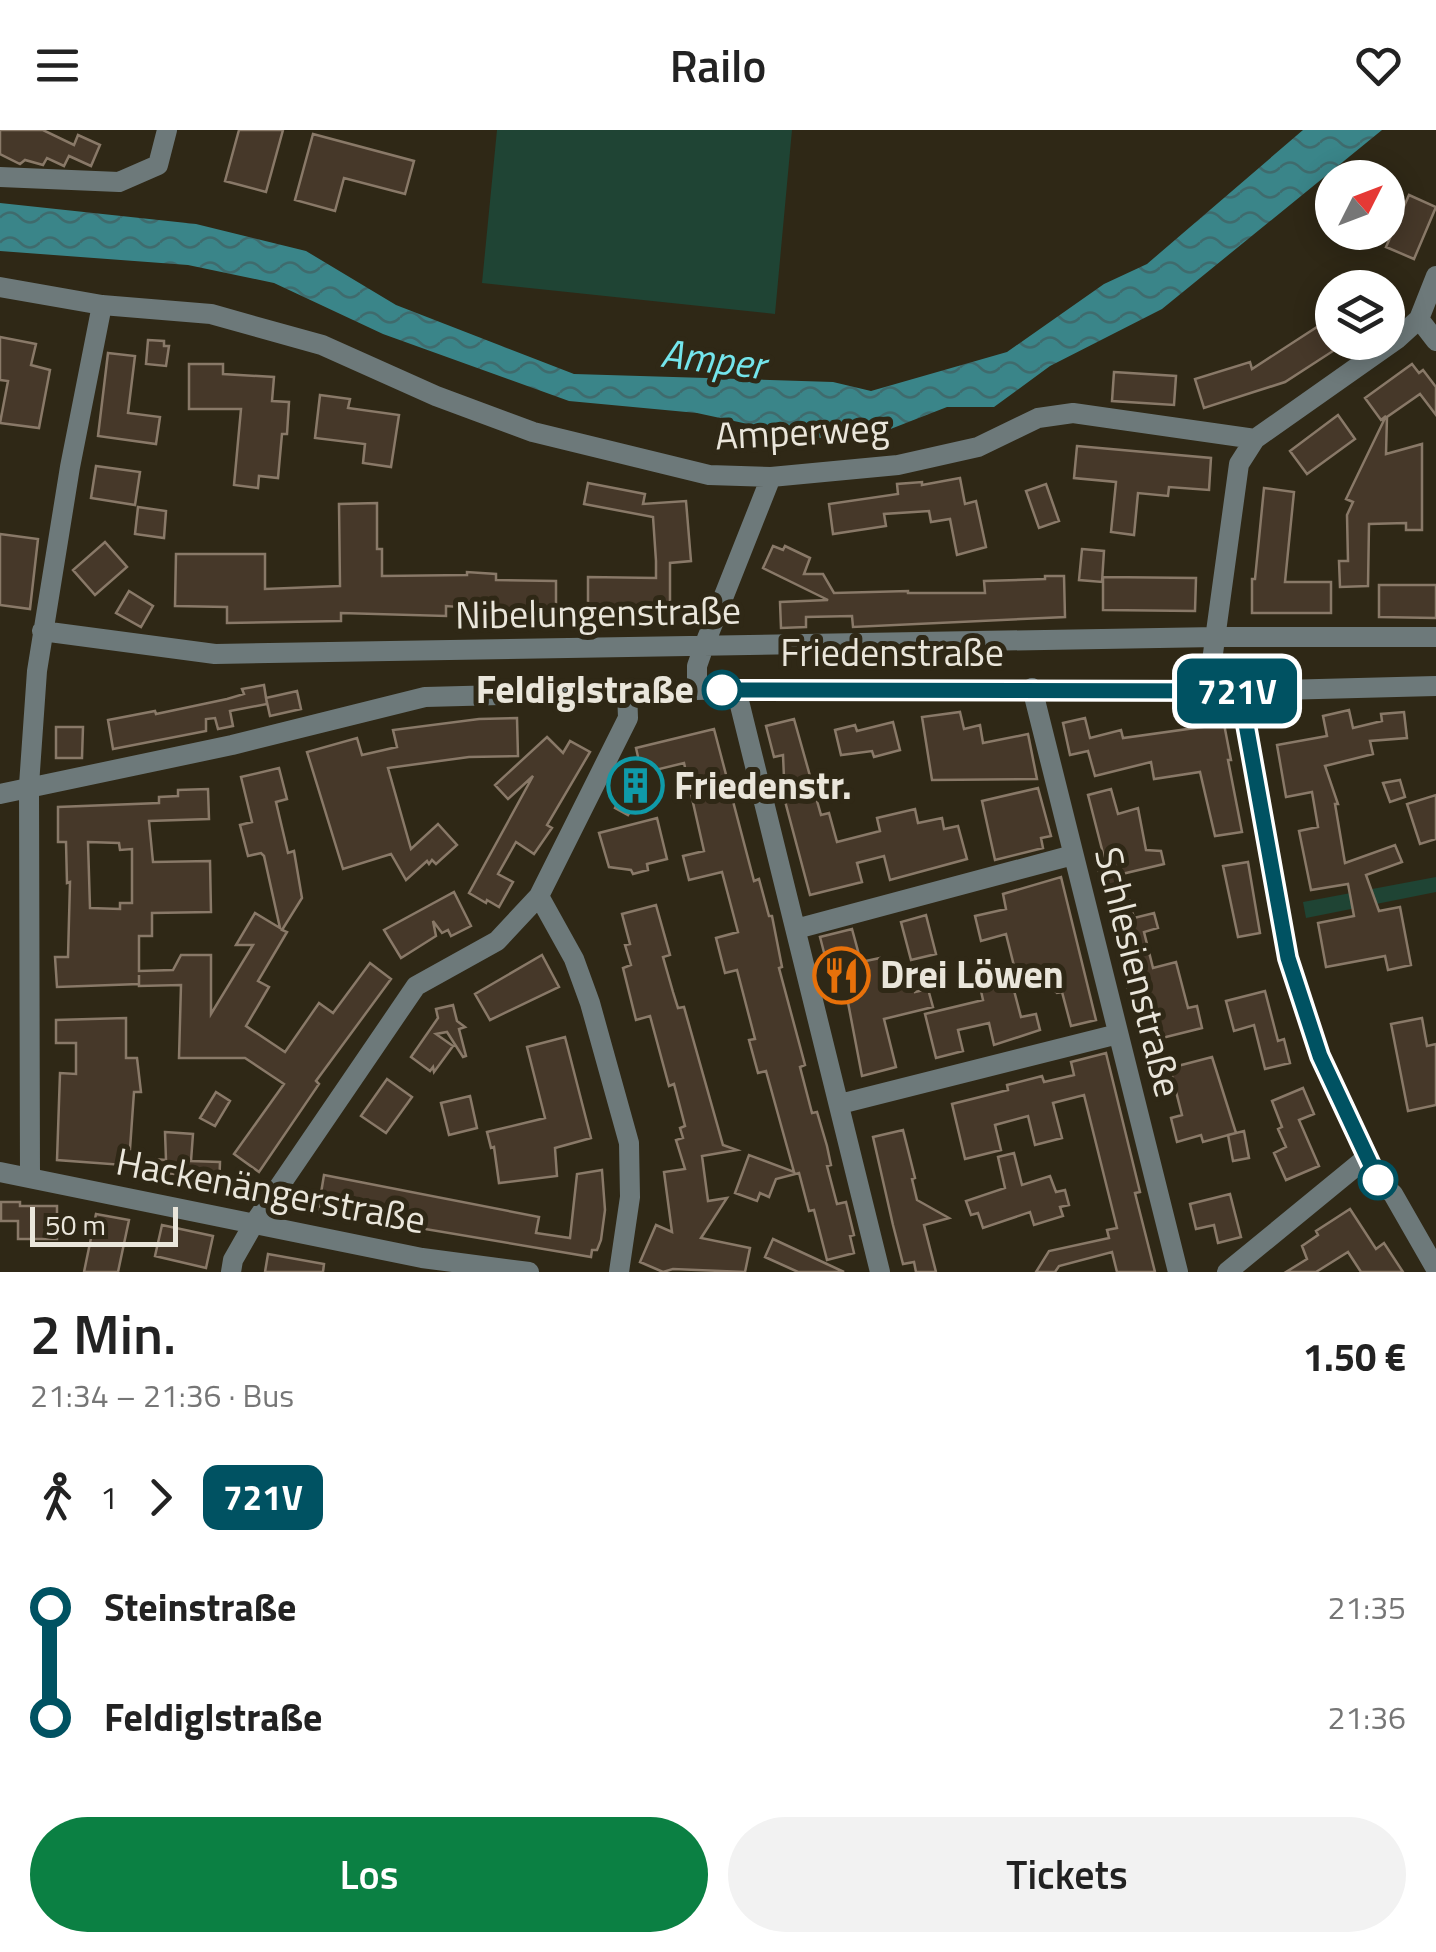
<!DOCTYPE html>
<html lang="de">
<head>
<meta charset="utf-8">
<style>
	body { margin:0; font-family:"Titillium Web",sans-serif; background:#f2f2f2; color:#222; height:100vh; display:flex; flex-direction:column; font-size:38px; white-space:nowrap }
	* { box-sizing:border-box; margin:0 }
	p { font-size:32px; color:#767676 }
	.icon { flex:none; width:55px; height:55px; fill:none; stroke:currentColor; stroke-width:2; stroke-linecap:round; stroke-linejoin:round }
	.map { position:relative; height:1142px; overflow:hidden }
	.side { display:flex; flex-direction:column; background:#fff; flex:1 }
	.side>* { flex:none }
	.badge { padding:0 20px; border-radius:15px; font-size:35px; line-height:65px }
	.needle { width:65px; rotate:48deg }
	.controls { position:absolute; left:1315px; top:30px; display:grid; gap:20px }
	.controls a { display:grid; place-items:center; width:90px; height:90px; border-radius:50%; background:#fff; box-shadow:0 5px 25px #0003; font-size:50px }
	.scale { position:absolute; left:30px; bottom:25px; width:148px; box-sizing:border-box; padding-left:10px; border:5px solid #eae6db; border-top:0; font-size:28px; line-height:35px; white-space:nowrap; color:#eae6db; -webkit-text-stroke:8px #2f2816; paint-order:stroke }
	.map>.badge { position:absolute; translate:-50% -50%; box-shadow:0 0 0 5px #fff }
	.legs { display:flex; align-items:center; gap:15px; height:110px; padding:0 30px; font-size:32px }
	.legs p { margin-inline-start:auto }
	.overview { display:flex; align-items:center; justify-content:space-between; height:170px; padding:0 30px }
	h1 { font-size:55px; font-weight:600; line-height:75px }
	.primary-button { display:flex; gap:20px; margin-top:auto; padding:20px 30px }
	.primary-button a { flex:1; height:115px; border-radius:60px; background:#0b8043; color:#fff; font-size:40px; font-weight:600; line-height:115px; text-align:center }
	.primary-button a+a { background:#f2f2f2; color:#222 }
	ul { padding:0 30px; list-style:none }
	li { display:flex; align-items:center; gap:35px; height:110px; font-size:38px }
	li i { display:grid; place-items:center; width:15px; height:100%; margin:0 12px; background:currentColor }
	li i::after { content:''; width:25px; height:25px; margin:-12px; border:8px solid; border-radius:50%; background:#fff }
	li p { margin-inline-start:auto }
	li:first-child i { background:linear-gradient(#0000 50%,currentColor 0) }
	li:last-child i { background:linear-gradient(currentColor 50%,#0000 0) }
	header { display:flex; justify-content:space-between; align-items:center; height:130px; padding:0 30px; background:#fff; font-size:45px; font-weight:600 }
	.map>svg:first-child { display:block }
</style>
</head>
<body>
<header><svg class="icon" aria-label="menu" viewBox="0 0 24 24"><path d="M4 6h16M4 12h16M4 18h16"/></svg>Railo<svg class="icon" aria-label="heart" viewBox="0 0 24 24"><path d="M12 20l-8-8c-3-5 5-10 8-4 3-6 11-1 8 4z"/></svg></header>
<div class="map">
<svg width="1436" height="1142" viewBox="0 0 1436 1142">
	<defs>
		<pattern id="water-waves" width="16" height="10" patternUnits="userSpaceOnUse" patternTransform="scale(2.5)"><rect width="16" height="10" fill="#3a8589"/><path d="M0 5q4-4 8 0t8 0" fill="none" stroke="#3f6b6d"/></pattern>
	</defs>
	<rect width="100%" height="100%" fill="#2f2816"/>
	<!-- pitch -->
	<path fill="#1f4434" d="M 497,0 L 792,0 L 775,184 L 482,153 Z
		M 1436,747 L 1436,762 L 1306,788 L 1303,772 Z"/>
	<!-- water -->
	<path fill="url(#water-waves)" d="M 1303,0 L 1382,0 L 1162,179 L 1050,236 L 994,277 L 947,277 L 870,307 L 813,308 L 697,283 L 569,271 L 383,204 L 274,153 L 188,135 L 0,121 L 0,73 L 196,94 L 306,121 L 396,175 L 574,244 L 833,252 L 871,261 L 1007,222 L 1104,154 L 1147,134 Z"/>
	<!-- building -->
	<path fill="#463829" stroke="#897968" stroke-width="2.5" fill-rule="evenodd" d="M 0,0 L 43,0 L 74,15 L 78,5 L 100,15 L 91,36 L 69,26 L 64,36 L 47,28 L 43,35 L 25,30 L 20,34 L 0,24 Z
		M 239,0 L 283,0 L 266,62 L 225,51 Z
		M 313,4 L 414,31 L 405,64 L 344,48 L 335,81 L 295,70 Z
		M 1409,65 L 1436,77 L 1414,129 L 1386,117 Z
		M 1317,197 L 1333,221 L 1285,252 L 1204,278 L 1195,249 L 1250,232 L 1252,239 Z
		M 0,207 L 36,214 L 31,235 L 50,240 L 39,298 L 0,293 L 8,251 L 0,250 Z
		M 148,210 L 164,211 L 164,216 L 169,216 L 166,236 L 146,234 Z
		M 108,223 L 135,226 L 128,283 L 160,287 L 156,314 L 98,306 Z
		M 189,234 L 223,234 L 223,244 L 274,247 L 272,271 L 289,272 L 287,304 L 282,304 L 278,348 L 259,346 L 258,358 L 234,355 L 241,279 L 189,279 Z
		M 1412,234 L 1419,243 L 1423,240 L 1436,257 L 1436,285 L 1420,264 L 1387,287 L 1386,324 L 1422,314 L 1422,400 L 1406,400 L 1406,393 L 1369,394 L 1368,456 L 1340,457 L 1339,431 L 1348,431 L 1347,385 L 1353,372 L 1346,369 L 1386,286 L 1381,290 L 1365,268 Z
		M 1114,242 L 1176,246 L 1174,275 L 1112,271 Z
		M 320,265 L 350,269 L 348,278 L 399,285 L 391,337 L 363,333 L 365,314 L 315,308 Z
		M 1338,285 L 1355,309 L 1307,344 L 1290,321 Z
		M 1077,316 L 1211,328 L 1209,360 L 1169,357 L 1168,366 L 1138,363 L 1134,405 L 1111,402 L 1116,352 L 1074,348 Z
		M 96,336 L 140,342 L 135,375 L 91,368 Z
		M 960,348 L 965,374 L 976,371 L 986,417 L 957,425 L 950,389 L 931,392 L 929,381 L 884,384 L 886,396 L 833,404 L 829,374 L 898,364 L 897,354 L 922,352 L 922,355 Z
		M 588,353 L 645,364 L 643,374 L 686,371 L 691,431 L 670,433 L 670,479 L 642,479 L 642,493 L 588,493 L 588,447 L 656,448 L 656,431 L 653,387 L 584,374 Z
		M 1046,354 L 1059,391 L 1039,398 L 1026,361 Z
		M 1264,358 L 1294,362 L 1285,452 L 1331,452 L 1331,483 L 1252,483 L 1252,449 L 1255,449 Z
		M 377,373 L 377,419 L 382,419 L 382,446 L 467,445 L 467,442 L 496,444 L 496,450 L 556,451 L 556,492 L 516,492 L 516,481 L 446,476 L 446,486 L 341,483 L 341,491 L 227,493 L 227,477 L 175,476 L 176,424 L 265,424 L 265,459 L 340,456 L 339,374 Z
		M 138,377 L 166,381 L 164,408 L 135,404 Z
		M 0,404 L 38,409 L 30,479 L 0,475 Z
		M 105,412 L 127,437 L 95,465 L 73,440 Z
		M 773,416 L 783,420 L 785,416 L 810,428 L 804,444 L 823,444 L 834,463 L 908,461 L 908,463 L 985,463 L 984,451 L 1045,449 L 1045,446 L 1064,446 L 1065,487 L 853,497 L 852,486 L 806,487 L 806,497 L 781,498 L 780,472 L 828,470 L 763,438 Z
		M 1082,419 L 1104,421 L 1102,452 L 1079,450 Z
		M 1103,447 L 1196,448 L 1195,481 L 1103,480 Z
		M 1379,455 L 1436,455 L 1436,488 L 1379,487 Z
		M 129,461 L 153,476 L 141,497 L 116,483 Z
		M 264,555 L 267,574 L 230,581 L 233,596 L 218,599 L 215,588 L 206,589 L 206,601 L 113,619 L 108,590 L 155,581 L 156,584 L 227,569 L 244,564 L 242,559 Z
		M 297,561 L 301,579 L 270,586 L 266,568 Z
		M 1349,580 L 1353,598 L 1382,591 L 1381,584 L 1404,582 L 1407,608 L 1370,611 L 1373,624 L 1325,636 L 1338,674 L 1335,674 L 1345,733 L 1395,715 L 1402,732 L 1366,745 L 1379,781 L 1400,777 L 1411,835 L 1388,840 L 1385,826 L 1326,837 L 1318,793 L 1354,786 L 1348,754 L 1311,760 L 1299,701 L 1318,697 L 1312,662 L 1286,667 L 1277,615 L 1327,606 L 1323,586 Z
		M 960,582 L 964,599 L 980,595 L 983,613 L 1028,604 L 1037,649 L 932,650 L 922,587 Z
		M 517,588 L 518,626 L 469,627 L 388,638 L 411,719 L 438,694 L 457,715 L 436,734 L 432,730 L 429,734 L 427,731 L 406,750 L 391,724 L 343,739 L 307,622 L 357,608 L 362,625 L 397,617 L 393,600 L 479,589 Z
		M 1085,588 L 1090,608 L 1121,600 L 1123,608 L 1224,594 L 1231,630 L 1228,630 L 1242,702 L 1215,706 L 1200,642 L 1154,649 L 1151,632 L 1095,646 L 1088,621 L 1070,625 L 1063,593 Z
		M 794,589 L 821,685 L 829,683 L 837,712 L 880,701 L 877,688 L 915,679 L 918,693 L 942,688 L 944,699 L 958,696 L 967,729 L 890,750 L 884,726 L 857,733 L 862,752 L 810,765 L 785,671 L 783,625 L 774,627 L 766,596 Z
		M 893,592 L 900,620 L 874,627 L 872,621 L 841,625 L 835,600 L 855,595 L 857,601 Z
		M 56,597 L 83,597 L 82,628 L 56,628 Z
		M 714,599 L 754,751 L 759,749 L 769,786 L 772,786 L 782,837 L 779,838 L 805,935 L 800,937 L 812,983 L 817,982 L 827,1016 L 831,1035 L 827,1036 L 837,1074 L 846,1072 L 854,1105 L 850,1106 L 854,1123 L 827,1130 L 814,1080 L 809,1081 L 799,1043 L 776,1049 L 769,1067 L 760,1063 L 757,1071 L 735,1063 L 749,1025 L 794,1042 L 766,941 L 758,943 L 749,910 L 755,909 L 737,840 L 725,843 L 716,808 L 738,802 L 722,742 L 689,750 L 683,726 L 704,721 L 684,633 L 655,640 L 628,685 L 615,678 L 639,631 L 636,618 Z
		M 547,607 L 563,623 L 570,611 L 590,622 L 547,695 L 552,698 L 534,724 L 516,712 L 498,744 L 513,752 L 499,777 L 487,770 L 486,773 L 469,763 L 533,646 L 508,669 L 495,655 Z
		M 279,638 L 287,669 L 276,672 L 288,723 L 294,721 L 302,768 L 282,800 L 287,802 L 258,851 L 269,857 L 246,896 L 285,922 L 319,873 L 333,883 L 370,833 L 391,849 L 316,951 L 319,954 L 259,1042 L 234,1024 L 284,954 L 245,928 L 179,928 L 181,855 L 139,856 L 139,845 L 139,854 L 57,857 L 55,827 L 68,827 L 70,752 L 67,753 L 66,712 L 58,712 L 58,677 L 159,673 L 159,667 L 178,666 L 178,660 L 208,659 L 209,689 L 149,691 L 153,732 L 210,731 L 211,782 L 152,783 L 152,806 L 139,806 L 139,841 L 173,840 L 181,825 L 211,825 L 211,884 L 253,815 L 236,815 L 255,783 L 280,798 L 264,726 L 261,723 L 248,726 L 240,695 L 252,692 L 241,647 ZM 88,712 L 119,713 L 120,720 L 132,719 L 132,773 L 120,773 L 120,779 L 90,778 Z
		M 1400,650 L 1405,667 L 1390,672 L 1383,653 Z
		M 1038,658 L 1051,706 L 1041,708 L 1043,718 L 995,730 L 982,671 Z
		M 1111,659 L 1118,684 L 1138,678 L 1146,720 L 1161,721 L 1164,734 L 1122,744 L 1134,788 L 1154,783 L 1158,798 L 1144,802 L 1153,838 L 1176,832 L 1188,878 L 1197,876 L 1202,898 L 1158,909 L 1150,879 L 1138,882 L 1133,863 L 1129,864 L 1126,850 L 1128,849 L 1098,738 L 1106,735 L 1088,665 Z
		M 1436,665 L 1436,709 L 1420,714 L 1407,674 Z
		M 657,688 L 667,729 L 647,734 L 648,740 L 633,744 L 631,740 L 609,737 L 599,703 Z
		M 1248,732 L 1260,803 L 1238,807 L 1223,736 Z
		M 1061,747 L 1096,890 L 1071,896 L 1062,862 L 1057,863 L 1040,846 L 1012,853 L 1021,887 L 1036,884 L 1040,900 L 994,915 L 989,893 L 958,900 L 963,921 L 936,928 L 925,884 L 983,870 L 981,861 L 1012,853 L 1008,837 L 1014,836 L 1006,804 L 981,811 L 975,786 L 1006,779 L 1003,764 Z
		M 454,762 L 471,796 L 451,806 L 448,800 L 442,803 L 433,791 L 436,806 L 401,828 L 384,800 Z
		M 656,775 L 670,825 L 663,827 L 673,862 L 678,878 L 684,877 L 723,1015 L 737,1020 L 702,1026 L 708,1071 L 727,1068 L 701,1108 L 750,1118 L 745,1142 L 673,1139 L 663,1142 L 640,1132 L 656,1095 L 672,1102 L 664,1042 L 685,1039 L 676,1010 L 683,1008 L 680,998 L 685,996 L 674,954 L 669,956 L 650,886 L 636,890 L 623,838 L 631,835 L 625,815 L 630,814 L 622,784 Z
		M 926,785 L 936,824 L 911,830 L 901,792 Z
		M 852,799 L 861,832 L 880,828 L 886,852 L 911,846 L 915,862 L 928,859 L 933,877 L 884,889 L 896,937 L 862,946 L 846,862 L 835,865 L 820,807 Z
		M 542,825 L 559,857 L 490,890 L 475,864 Z
		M 1265,861 L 1278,911 L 1284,909 L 1290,933 L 1265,939 L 1254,895 L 1234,901 L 1226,871 Z
		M 453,875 L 457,891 L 465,897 L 459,899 L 466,926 L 463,927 L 447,902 L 436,904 L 453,916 L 434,942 L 433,937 L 430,941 L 411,927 L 438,888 L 436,879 Z
		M 126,888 L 126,928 L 137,928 L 141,962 L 134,962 L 130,1019 L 124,1019 L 123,1035 L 57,1030 L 60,943 L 76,944 L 76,913 L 56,913 L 56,890 Z
		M 1422,888 L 1427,916 L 1436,914 L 1436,975 L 1408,981 L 1391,894 Z
		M 565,907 L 591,1008 L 555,1018 L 557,1046 L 499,1053 L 494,1017 L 491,1018 L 487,1002 L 545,988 L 527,917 Z
		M 1106,923 L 1140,1062 L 1135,1063 L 1155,1142 L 1117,1142 L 1112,1122 L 1059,1136 L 1055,1142 L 1036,1142 L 1049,1121 L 1109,1108 L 1107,1100 L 1117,1098 L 1084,965 L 1053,973 L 1062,1008 L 1035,1015 L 1028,986 L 995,995 L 1001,1020 L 965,1029 L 952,974 L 1008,960 L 1007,955 L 1042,946 L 1044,952 L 1074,945 L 1071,932 Z
		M 1212,927 L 1236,1003 L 1203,1012 L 1201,1005 L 1177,1012 L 1171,988 L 1182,985 L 1170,938 Z
		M 387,949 L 412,967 L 386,1003 L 361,986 Z
		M 1303,958 L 1314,984 L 1299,990 L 1319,1036 L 1286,1050 L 1274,1023 L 1286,1017 L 1278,999 L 1282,997 L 1272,971 Z
		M 216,962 L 230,971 L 215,996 L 200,988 Z
		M 470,966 L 477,998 L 449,1005 L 441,973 Z
		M 903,1000 L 915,1048 L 912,1049 L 917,1070 L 949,1088 L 924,1095 L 936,1142 L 916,1142 L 914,1132 L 903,1134 L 893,1095 L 873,1007 Z
		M 1244,1001 L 1249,1028 L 1233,1031 L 1228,1005 Z
		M 165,1002 L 193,1004 L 191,1031 L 220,1032 L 219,1060 L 204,1059 L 204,1047 L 154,1042 L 155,1029 L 166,1030 Z
		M 1014,1023 L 1022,1055 L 1050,1046 L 1056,1062 L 1065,1060 L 1069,1075 L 1060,1077 L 1063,1086 L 1034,1095 L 1030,1082 L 983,1098 L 978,1083 L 971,1085 L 966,1071 L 1005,1058 L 998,1027 Z
		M 602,1040 L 605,1080 L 601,1110 L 597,1120 L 592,1120 L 591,1127 L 318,1081 L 324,1045 L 539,1087 L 536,1103 L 570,1108 L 577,1044 Z
		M 1230,1064 L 1241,1107 L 1218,1113 L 1214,1095 L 1196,1099 L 1190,1074 Z
		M 1,1072 L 20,1072 L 20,1076 L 57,1076 L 57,1109 L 18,1109 L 18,1091 L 1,1091 Z
		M 1350,1079 L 1376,1119 L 1384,1113 L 1403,1142 L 1361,1142 L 1348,1122 L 1316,1142 L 1286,1142 L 1307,1129 L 1302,1116 L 1318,1105 L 1316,1101 Z
		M 96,1084 L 129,1090 L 118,1142 L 84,1142 Z
		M 162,1095 L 213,1106 L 206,1138 L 155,1126 Z
		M 773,1109 L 844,1142 L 798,1142 L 765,1127 Z
		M 268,1124 L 324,1134 L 323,1142 L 265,1142 Z"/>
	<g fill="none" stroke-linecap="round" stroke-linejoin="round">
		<!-- street -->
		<path stroke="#6d797a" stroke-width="20" d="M 0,47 L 119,52 L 158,35 L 167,0
			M 0,157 L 102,175 L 211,184 L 322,215 L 436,266 L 533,302 L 709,345 L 771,347 L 898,335 L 978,317 L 1038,288 L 1073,283 L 1255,309 L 1397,209 L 1419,189 L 1436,146
			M 1419,189 L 1436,211
			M 42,501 L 215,524 L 1216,507 L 1436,507
			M 1032,558 L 1178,1142
			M 736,559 L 880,1142
			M 697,560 L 697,536 L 704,516 L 771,347
			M 1208,560 L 1239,334 L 1255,309
			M 1240,561 L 1288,827 L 1320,927 L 1378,1051 L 1393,1064 L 1436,1139
			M 0,664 L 232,615 L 425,567 L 736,559 L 1240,561 L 1436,556
			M 539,766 L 574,829 L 590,873 L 629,1013 L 630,1067 L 619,1142
			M 796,799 L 1073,725
			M 840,974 L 1118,904
			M 0,1042 L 422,1128 L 529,1142
			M 30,1048 L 29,655 L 37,541 L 70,337 L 102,175
			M 231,1142 L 233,1130 L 253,1095 L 416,856 L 497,811 L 539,766 L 628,588 L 627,561
			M 1227,1142 L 1366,1028"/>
	</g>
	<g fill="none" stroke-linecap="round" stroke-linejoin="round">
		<defs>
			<path id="line-1" d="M 722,560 L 1240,561 L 1288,828 L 1320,926 L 1378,1050"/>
		</defs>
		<!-- line-1 casing -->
		<use href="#line-1" stroke="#fff" stroke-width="22"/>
		<!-- line-1 -->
		<use href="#line-1" stroke="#005262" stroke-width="15"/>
	</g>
	<!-- icons -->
	<defs>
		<symbol id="building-ring" viewBox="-11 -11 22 22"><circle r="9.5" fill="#2f2816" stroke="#0f9aa8" stroke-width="1.5"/><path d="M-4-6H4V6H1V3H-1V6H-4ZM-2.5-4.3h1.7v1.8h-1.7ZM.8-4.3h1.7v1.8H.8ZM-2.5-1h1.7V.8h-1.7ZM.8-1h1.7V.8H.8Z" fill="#0f9aa8"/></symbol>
		<symbol id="restaurant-ring" viewBox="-11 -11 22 22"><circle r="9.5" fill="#2f2816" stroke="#e8710a" stroke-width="1.5"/><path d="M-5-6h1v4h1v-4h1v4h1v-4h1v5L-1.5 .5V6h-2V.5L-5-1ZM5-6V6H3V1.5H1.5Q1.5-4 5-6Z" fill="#e8710a"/></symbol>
	</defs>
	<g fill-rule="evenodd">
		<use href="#building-ring" x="604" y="624" width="63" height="63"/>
		<use href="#restaurant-ring" x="810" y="814" width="63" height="63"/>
	</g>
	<!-- markers -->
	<g fill="#fff" stroke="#005262" stroke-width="5">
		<circle cx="722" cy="560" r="18"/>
		<circle cx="1378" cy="1050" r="18"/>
	</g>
	<g text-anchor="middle" stroke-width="10" stroke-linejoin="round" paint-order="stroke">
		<!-- street labels -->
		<g font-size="38" fill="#eae6db" stroke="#2f2816">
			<text transform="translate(802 302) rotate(-3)" y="13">Amperweg</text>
			<text transform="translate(598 483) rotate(-1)" y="13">Nibelungenstraße</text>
			<text x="892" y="536">Friedenstraße</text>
			<text transform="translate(1138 842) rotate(76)" y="13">Schlesienstraße</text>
			<text transform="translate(271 1061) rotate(11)" y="13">Hackenängerstraße</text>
		</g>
		<!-- stop labels -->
		<g font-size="38" font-weight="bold" fill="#eae6db" stroke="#2f2816" text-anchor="end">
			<text x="694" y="573">Feldiglstraße</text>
		</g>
		<!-- poi labels -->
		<g font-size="38" font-weight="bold" fill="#eae6db" stroke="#2f2816" text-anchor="start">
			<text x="674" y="669">Friedenstr.</text>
			<text x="880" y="858">Drei Löwen</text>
		</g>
		<!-- water labels -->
		<g font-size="40" font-style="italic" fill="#74e5ec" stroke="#2f2816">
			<text transform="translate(713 229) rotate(7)" y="14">Amper</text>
		</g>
	</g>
</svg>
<div class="controls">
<a><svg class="needle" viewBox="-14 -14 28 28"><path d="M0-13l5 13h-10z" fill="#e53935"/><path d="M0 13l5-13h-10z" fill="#767676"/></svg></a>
<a><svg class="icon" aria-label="layers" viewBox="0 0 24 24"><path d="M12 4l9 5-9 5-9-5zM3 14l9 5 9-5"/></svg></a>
</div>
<div class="scale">50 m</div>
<b class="badge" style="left:1237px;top:561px;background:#005262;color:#fff">721V</b>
</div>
<section class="side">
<div class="overview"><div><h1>2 Min.</h1><p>21:34 – 21:36 · Bus</p></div><b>1.50 €</b></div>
<div class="legs"><svg class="icon" aria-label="walk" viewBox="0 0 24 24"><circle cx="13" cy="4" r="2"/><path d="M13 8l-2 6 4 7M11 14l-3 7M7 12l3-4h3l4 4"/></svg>1<svg class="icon" aria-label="forward" viewBox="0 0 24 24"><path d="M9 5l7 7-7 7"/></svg><b class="badge" style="background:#005262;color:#fff">721V</b></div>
<ul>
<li><i style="color:#005262"></i><b>Steinstraße</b><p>21:35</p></li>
<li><i style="color:#005262"></i><b>Feldiglstraße</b><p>21:36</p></li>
</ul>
<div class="primary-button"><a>Los</a><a>Tickets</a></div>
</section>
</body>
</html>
